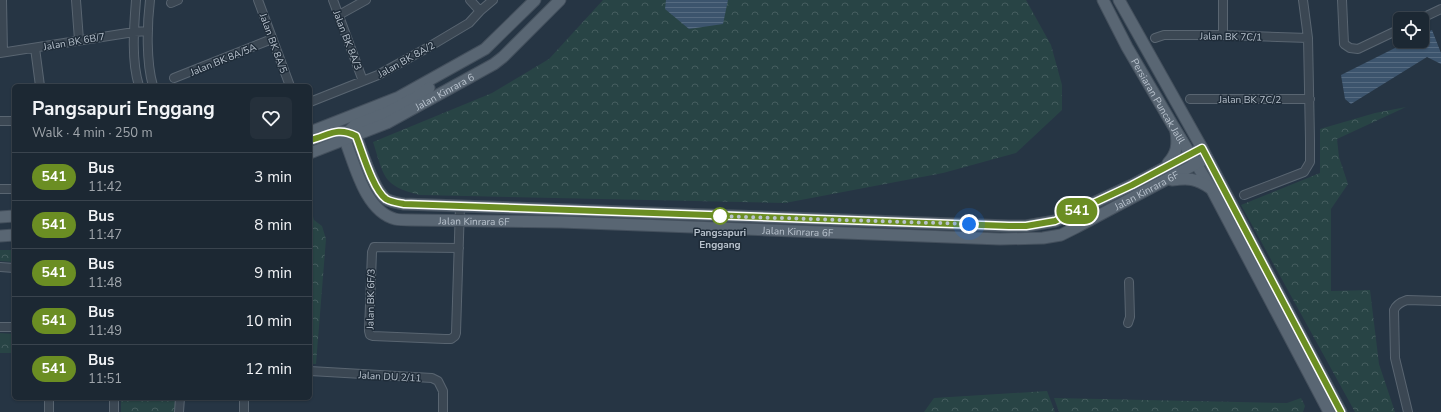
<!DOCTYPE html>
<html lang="en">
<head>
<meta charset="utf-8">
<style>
	body { margin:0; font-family:"Nunito Sans",sans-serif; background:#25303b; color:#f1f3f6; height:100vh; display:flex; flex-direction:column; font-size:15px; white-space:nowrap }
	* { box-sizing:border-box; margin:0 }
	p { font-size:13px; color:#a0a6ac }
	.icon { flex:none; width:22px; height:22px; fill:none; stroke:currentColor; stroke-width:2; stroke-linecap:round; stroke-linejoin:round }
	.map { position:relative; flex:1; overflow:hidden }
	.side { position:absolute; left:12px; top:84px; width:300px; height:316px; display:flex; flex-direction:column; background:#1c2833; border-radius:6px; box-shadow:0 1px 3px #0004,0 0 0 1px #3a444e }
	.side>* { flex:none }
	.badge { padding:0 8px; border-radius:13px; font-size:14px; line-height:26px }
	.tools { position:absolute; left:1393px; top:12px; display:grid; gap:8px }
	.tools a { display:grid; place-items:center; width:36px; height:36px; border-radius:6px; background:#1c2833; box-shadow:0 1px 3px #0004,0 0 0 1px #3a444e; font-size:20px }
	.you { position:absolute; width:20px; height:20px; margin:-10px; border:3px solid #fff; border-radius:50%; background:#1a73e8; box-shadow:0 0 0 6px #1a73e833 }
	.map>.badge { position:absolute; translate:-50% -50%; box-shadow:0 0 0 2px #fff }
	.round { display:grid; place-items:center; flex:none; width:42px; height:42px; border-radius:6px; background:#25303b }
	.head { display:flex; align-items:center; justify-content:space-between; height:68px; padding:0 20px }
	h1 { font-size:19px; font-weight:700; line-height:30px }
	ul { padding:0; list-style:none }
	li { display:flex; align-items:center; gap:12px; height:48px; padding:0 20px; border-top:1px solid #3a444e }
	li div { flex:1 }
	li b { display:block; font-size:15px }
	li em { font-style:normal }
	li .badge { min-width:44px; font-weight:700; text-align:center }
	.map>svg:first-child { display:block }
</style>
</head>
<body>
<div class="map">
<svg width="1441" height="412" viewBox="0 0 1441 412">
	<defs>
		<pattern id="forest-crowns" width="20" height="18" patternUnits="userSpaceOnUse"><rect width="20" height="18" fill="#284445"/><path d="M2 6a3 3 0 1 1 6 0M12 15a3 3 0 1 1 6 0" fill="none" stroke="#455d5f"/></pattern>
		<pattern id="water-rules" width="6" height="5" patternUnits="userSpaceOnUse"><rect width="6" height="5" fill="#3c546d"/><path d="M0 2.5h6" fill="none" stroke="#566b81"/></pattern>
	</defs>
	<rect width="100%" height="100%" fill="#263544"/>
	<!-- forest -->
	<path fill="url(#forest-crowns)" d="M 603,0 L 1026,0 L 1051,45 L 1062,85 L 1062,110 L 1016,153 L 943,173 L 785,203 L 420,195 C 382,186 384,176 373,142 L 492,93 L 549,59 Z
		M 1406,107 L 1337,139 L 1339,157 L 1348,184 L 1331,209 L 1331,291 L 1370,290 L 1379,364 L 1395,412 L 1355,412 L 1241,205 L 1320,173 L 1320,129 L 1375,113 Z
		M 310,205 L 314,220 L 322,226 L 326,239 L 316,364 L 310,364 Z
		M 0,250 L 14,250 L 14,262 L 0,261 Z
		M 0,333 L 14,334 L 14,353 L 0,353 Z
		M 1047,391 L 1055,412 L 924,412 L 934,398 Z
		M 121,398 L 175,398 L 175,412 L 121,412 Z
		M 1054,398 L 1287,403 L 1301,398 L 1305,406 L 1303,412 L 1059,412 Z"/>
	<!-- water -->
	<path fill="url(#water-rules)" d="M 666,0 L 728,0 L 723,24 L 689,29 L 665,9 Z
		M 1432,30 L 1441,53 L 1441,64 L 1427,57 L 1351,104 L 1345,99 L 1341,75 L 1409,41 L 1422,41 L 1422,34 Z"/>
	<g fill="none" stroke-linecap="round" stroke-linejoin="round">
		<defs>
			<path id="minor" d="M 2,0 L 3,52
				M 76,0 L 79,40
				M 136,0 C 134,26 131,60 139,86
				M 150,0 C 147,25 146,62 153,86
				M 258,0 L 290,86
				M 333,0 L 363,81
				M 470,0 L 480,11
				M 1223,0 L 1223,35
				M 1342,0 L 1344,44 L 1350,48 L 1358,49 L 1400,29
				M 171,3 L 178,0
				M 339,15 L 366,0
				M 1420,19 L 1441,9
				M 1155,38 L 1164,35 L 1223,35 L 1308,38
				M 35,48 L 40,86
				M 0,53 L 134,32 L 148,31
				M 174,78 L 272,39
				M 1190,99 L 1310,99
				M 310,102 L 378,75 L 427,48 L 469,23 L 480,11 L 493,0
				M 0,121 L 14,121
				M 0,189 L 14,189
				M 1244,195 L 1304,172 L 1310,162 L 1310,140 L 1308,38 L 1303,0
				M 459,248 L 374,247 L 372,252 L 369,331 L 370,335 L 373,336 L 445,339 L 451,339 L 455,336 L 456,333 L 460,206
				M 0,267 L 14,268
				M 1128,323 L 1130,317 L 1129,282
				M 0,327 L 14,327
				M 310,371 L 432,378 L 438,381 L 443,391 L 443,412
				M 49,412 L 49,398
				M 114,412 L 114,398
				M 179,412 L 180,398
				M 244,412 L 244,398
				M 1408,412 L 1395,358 L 1394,310 C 1396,305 1401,302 1407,300 L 1441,301"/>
			<g id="major">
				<path id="s1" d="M 1103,0 L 1127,47 L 1172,124 L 1212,190 L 1329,412"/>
				<path d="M 1119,0 L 1202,148 L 1341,412"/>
				<path d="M 310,132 L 399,97 L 485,49 L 535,0"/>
				<path d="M 346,137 L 348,132 L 355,125 L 388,112 L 418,96 L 429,88"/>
				<path d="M 310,140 C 328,136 337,126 356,136 C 362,151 373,190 386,199 C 391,202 398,203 404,204 L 1009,226 L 1026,226 L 1055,221 L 1132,185 L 1202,148"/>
				<path id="s2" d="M 345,140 C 355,165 365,211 395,219 C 400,220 406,220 411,220 L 561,222 L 1000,239 L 1043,238 L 1061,235 L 1077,227 L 1207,158"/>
				<path id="s3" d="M 310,153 L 387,123 L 494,64 L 503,57 L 560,0"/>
				<path d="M 1168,163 C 1177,153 1178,145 1176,132"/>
				<path d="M 1172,180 C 1188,178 1196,178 1210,188"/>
				<path d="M 0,217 L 14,216"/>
				<path d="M 0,236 L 14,235"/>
			</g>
		</defs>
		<!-- minor casing -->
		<use href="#minor" stroke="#596571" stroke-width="10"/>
		<!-- major casing -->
		<use href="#major" stroke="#44505d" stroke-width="13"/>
		<!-- minor -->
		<use href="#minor" stroke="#3b4753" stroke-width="8"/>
		<!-- major -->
		<use href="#major" stroke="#596673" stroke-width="11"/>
	</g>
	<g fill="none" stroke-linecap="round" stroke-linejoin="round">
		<defs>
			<path id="line" d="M 310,140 C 328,136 337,126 356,136 C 362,151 373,190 386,199 C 391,202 398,203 404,204 L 1009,226 L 1026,226 L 1055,221 L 1132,185 L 1202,148 L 1341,412"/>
		</defs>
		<!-- line casing -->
		<use href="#line" stroke="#fff" stroke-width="9"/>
		<!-- line -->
		<use href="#line" stroke="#6b8e23" stroke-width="6"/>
		<!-- walk -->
		<path stroke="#b8c2cd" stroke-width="4" stroke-dasharray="0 7.2" d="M 720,216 L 715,216 L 969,224"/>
	</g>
	<!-- markers -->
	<circle fill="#fff" stroke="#6b8e23" stroke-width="2" cx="720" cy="216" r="8"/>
	<g text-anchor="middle" stroke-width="3" stroke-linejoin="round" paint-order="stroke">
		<!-- street labels -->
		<g font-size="10" fill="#b8c2cd" stroke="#1f2c39">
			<text transform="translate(1231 36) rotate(1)" y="4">Jalan BK 7C/1</text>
			<text transform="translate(348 40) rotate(69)" y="4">Jalan BK 8A/3</text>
			<text transform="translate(74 41) rotate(-10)" y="4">Jalan BK 6B/7</text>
			<text transform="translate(274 43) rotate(70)" y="4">Jalan BK 8A/5</text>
			<text transform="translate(223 59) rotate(-22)" y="4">Jalan BK 8A/5A</text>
			<text transform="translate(406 59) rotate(-29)" y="4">Jalan BK 8A/2</text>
			<text dy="4" stroke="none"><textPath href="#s3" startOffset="148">Jalan Kinrara 6</textPath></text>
			<text x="1250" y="103">Jalan BK 7C/2</text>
			<text dy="4" stroke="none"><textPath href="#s1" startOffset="115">Persiaran Puncak Jalil</textPath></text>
			<text dy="4" stroke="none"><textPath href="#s2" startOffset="860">Jalan Kinrara 6F</textPath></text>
			<text dy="4" stroke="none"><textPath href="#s2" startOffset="176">Jalan Kinrara 6F</textPath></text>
			<text dy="4" stroke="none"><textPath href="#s2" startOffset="500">Jalan Kinrara 6F</textPath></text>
			<text transform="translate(370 299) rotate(-89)" y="4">Jalan BK 6F/3</text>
			<text transform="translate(390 376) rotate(3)" y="4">Jalan DU 2/11</text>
		</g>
		<!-- stop labels -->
		<g font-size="10" font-weight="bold" fill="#b8c2cd" stroke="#1f2c39">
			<text x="720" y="236">Pangsapuri<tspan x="720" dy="12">Enggang</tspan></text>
		</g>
	</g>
</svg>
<div class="tools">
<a><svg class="icon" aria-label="locate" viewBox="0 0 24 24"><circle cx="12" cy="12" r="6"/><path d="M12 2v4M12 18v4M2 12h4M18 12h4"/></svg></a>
</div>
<div class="you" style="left:969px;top:224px"></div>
<b class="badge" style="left:1077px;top:211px;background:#6b8e23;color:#fff">541</b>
<section class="side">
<div class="head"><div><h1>Pangsapuri Enggang</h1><p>Walk · 4 min · 250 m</p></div><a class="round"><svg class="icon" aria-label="heart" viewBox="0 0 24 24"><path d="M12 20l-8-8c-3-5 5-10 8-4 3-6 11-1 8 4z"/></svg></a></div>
<ul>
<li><span class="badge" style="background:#6b8e23;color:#fff">541</span><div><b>Bus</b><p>11:42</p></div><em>3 min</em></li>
<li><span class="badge" style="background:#6b8e23;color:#fff">541</span><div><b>Bus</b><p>11:47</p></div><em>8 min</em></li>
<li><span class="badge" style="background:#6b8e23;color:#fff">541</span><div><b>Bus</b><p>11:48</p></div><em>9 min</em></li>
<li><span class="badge" style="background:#6b8e23;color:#fff">541</span><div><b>Bus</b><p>11:49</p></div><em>10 min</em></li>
<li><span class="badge" style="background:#6b8e23;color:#fff">541</span><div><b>Bus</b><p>11:51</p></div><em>12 min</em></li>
</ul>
</section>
</div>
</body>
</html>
